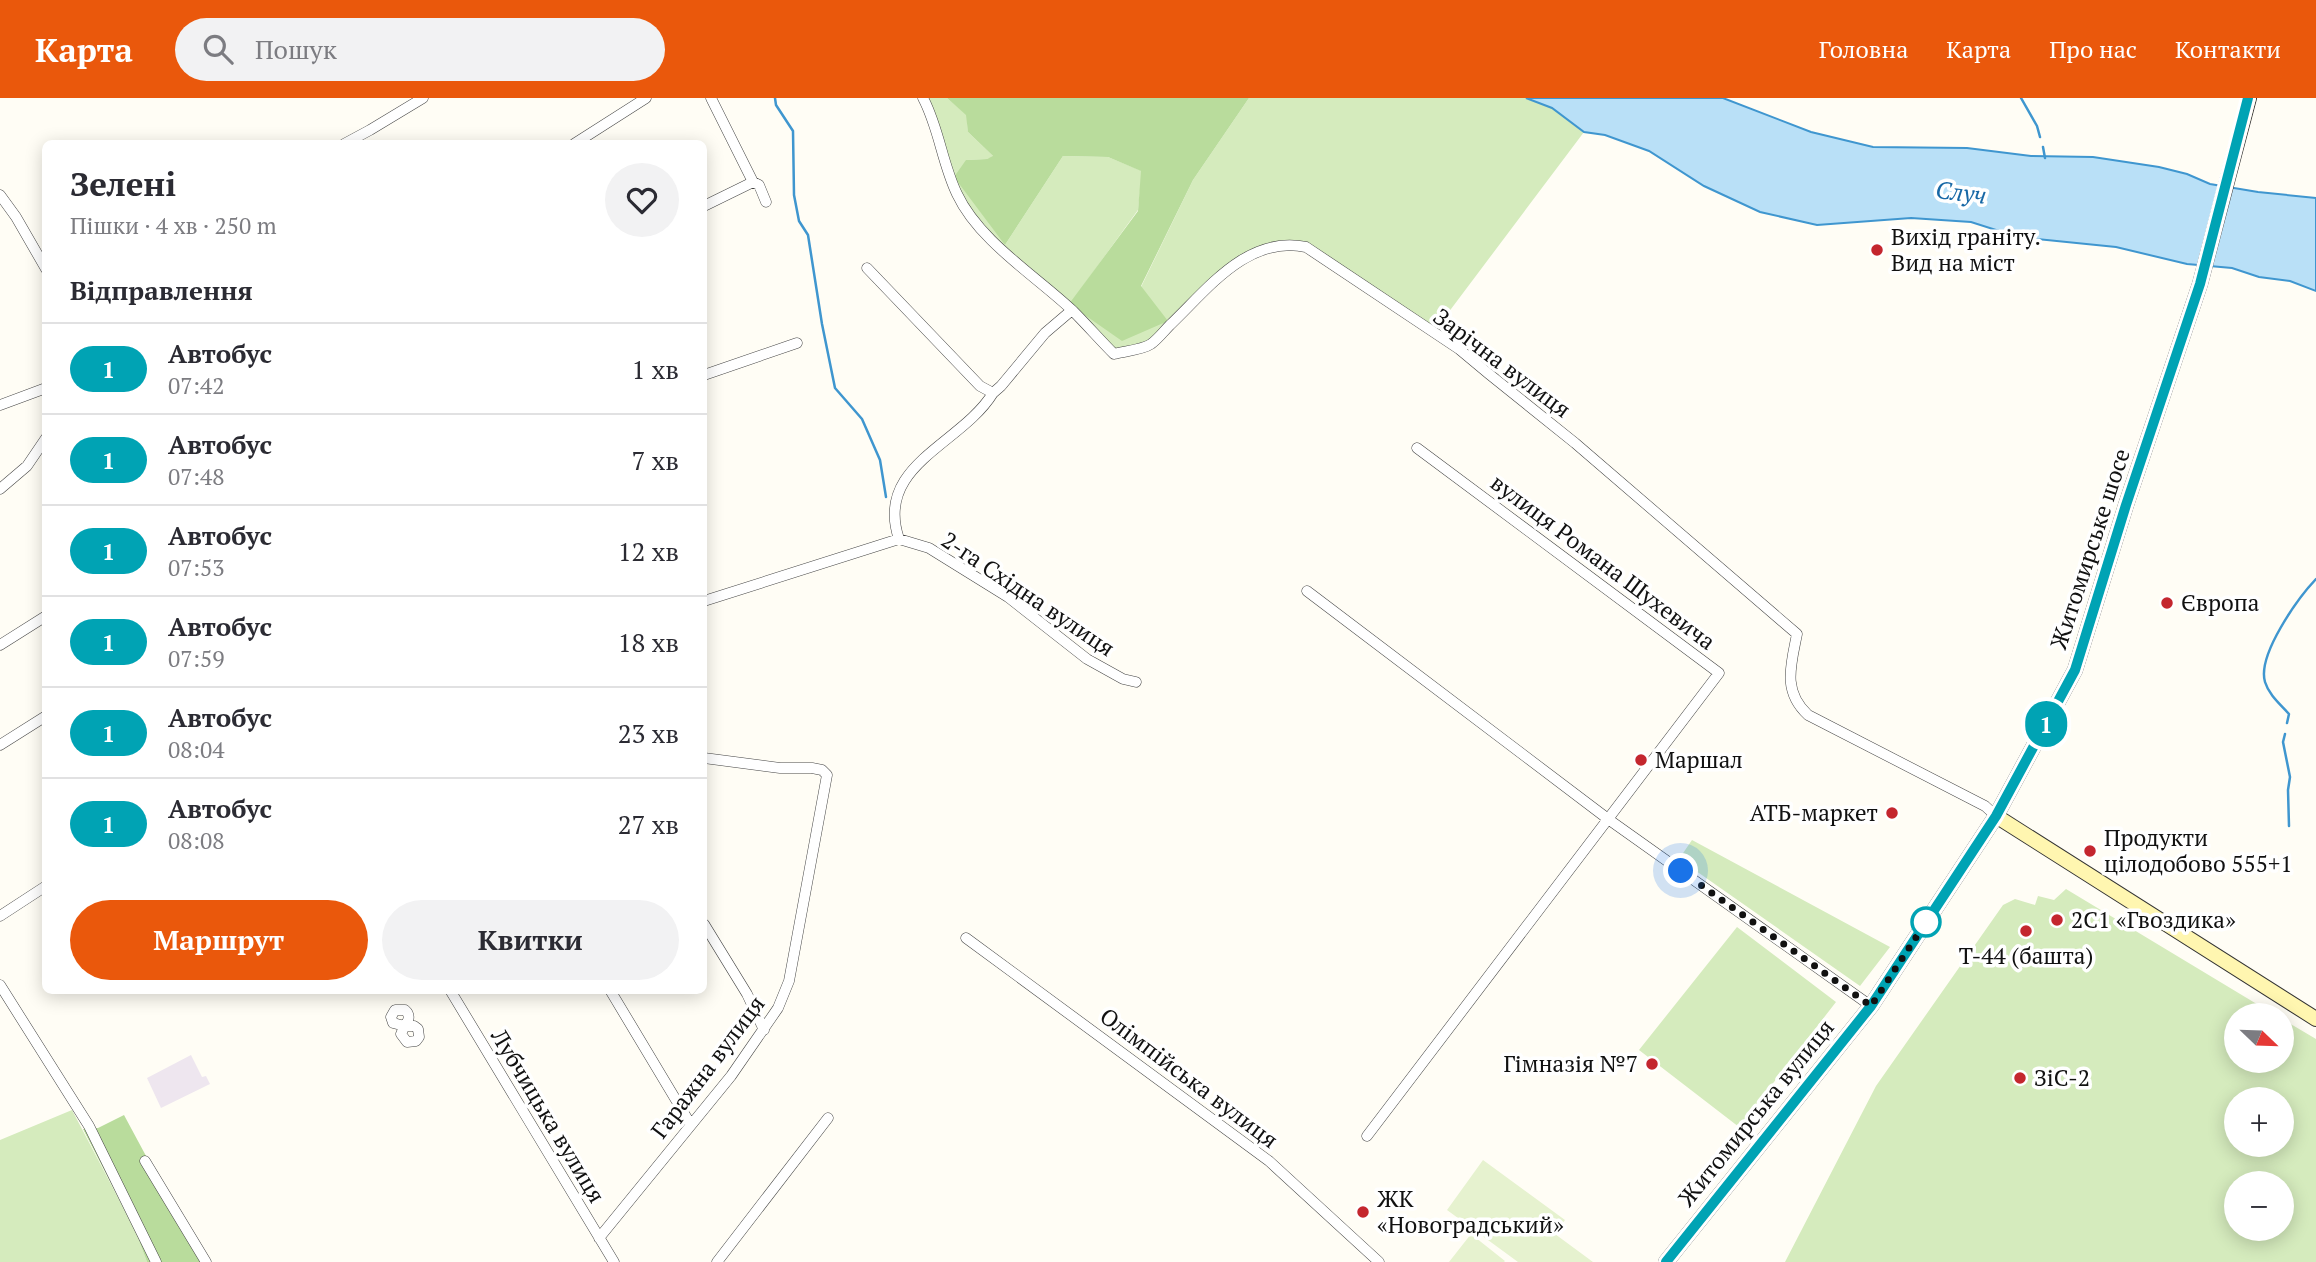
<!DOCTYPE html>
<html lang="uk">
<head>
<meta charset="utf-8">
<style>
	body { margin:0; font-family:"PT Serif",serif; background:#f2f2f3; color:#2b2b33; height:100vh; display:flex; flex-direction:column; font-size:26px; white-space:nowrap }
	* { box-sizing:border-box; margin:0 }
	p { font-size:23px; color:#7c7c81 }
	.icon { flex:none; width:38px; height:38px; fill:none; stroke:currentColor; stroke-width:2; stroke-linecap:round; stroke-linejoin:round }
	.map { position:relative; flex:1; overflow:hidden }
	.details { position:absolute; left:42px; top:42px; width:665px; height:854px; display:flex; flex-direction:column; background:#fff; border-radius:10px; box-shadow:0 4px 18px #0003 }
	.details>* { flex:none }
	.badge { padding:0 14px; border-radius:23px; font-size:24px; line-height:46px }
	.needle { width:46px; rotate:113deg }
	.tools { position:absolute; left:2224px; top:905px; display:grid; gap:14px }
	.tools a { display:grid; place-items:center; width:70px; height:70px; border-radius:50%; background:#fff; box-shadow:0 4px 18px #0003; font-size:35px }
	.you { position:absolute; width:35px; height:35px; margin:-18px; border:5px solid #fff; border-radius:50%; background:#1a73e8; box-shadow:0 0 0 10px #1a73e833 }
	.map>.badge { position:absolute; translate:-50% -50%; box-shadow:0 0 0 4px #fff }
	h2 { padding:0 28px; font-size:26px; line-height:63px }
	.round { display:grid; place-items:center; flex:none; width:74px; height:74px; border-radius:37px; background:#f2f2f3 }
	.headline { display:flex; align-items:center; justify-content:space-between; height:119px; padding:0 28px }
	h1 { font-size:33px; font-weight:600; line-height:52px }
	.primary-button { display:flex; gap:14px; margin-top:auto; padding:14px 28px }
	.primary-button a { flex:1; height:80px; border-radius:42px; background:#ea580c; color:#fff; font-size:28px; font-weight:600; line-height:80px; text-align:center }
	.primary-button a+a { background:#f2f2f3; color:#2b2b33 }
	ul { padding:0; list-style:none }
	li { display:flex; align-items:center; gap:21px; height:91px; padding:0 28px; border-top:2px solid #e1e1e2 }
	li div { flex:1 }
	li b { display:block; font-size:26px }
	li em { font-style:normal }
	li .badge { min-width:77px; font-weight:700; text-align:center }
	header { display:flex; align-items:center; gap:42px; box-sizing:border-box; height:98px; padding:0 35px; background:#ea580c; color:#fff }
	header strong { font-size:33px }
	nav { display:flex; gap:38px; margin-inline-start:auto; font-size:24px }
	.search { width:490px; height:63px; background:#f2f2f3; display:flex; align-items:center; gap:18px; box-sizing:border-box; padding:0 24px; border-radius:38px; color:#7c7c81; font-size:26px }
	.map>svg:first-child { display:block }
</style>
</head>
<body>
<header>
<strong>Карта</strong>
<div class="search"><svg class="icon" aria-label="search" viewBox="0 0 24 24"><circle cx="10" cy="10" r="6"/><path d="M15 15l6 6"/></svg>Пошук</div>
<nav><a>Головна</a><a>Карта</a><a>Про нас</a><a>Контакти</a></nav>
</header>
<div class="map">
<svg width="2316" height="1164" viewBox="0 0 2316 1164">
	<rect width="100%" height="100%" fill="#fffdf5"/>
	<!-- industrial -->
	<path fill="#eee6ef" d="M 191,957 L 202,979 L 206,978 L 210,986 L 161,1010 L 147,980 Z"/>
	<!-- green -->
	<path fill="#d5ebbd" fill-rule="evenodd" d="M 923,0 L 947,0 L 967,17 L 968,34 L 994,59 L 987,61 L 966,62 L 1005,147 L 1063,58 L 1108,59 L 1142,73 L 1138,112 L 1070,206 L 1141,189 L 1193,82 L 1249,0 L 1526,0 L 1552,10 L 1584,34 L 1433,235 L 1306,149 L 1288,145 L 1247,158 L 1149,248 L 1114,256 L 1019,167 L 957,96 Z
		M 1692,742 L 1890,849 L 1860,888 L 1679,761 Z
		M 2066,791 L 2275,917 L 2236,917 L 2236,962 L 2282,962 L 2282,921 L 2316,941 L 2316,1164 L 1785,1164 L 1876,988 L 2003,807 L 2015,801 L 2035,807 L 2038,798 L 2054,802 ZM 2282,1001 L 2282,1046 L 2236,1046 L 2236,1001 ZM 2282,1085 L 2282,1130 L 2236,1130 L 2236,1085 Z
		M 1737,829 L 1836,904 L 1739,1029 L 1639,952 Z
		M 72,1012 L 135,1132 L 147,1164 L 0,1164 L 0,1042 Z"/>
	<!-- forest -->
	<path fill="#b9dc9c" d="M 947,0 L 1249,0 L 1193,82 L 1141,188 L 1168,223 L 1122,243 L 1069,206 L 1138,113 L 1141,73 L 1108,59 L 1063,58 L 1005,147 L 954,79 L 966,62 L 987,61 L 993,58 L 968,34 L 966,17 Z
		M 124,1017 L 203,1164 L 147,1164 L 135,1132 L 83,1031 L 98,1030 Z"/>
	<!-- pitch -->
	<path fill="#e6f2cf" d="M 1483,1062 L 1565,1122 L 1555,1136 L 1593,1164 L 1518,1164 L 1447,1112 Z
		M 1471,1136 L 1505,1163 L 1504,1164 L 1449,1164 Z"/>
	<!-- water -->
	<path fill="#b9e0f7" stroke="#3f96cf" stroke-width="2" d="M 1526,0 L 1723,0 L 1811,34 L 1873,49 L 1967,50 L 2031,58 L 2093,59 L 2159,69 L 2187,76 L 2210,86 L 2258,94 L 2316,100 L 2316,193 L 2290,183 L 2259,179 L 2232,170 L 2187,166 L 2116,149 L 2018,139 L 1971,124 L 1911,120 L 1817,127 L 1760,114 L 1704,88 L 1649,53 L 1605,37 L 1584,34 L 1552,10 Z"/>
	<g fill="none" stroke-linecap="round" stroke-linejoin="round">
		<!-- stream -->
		<path stroke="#3f96cf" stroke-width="2.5" d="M 775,0 L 776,7 L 793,33 L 794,97 L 799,123 L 808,137 L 822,226 L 835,290 L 862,321 L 880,362 L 886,399
			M 2021,0 L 2037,28 L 2040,39
			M 2043,49 L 2045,60
			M 2287,625 L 2289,616 C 2280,606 2269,597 2265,584 C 2257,557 2298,500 2316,481
			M 2285,636 L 2283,644 L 2290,679 L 2288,692 L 2289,728"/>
		<defs>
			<path id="street" d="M 711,0 L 753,84
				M 923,0 C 939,30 942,65 957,96 C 979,143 1036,178 1073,213 C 1087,227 1100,242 1114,256 C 1125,253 1142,252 1151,246 C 1158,241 1164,233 1170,227 C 1208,191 1247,137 1306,149 L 1459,251 L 1489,276 L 1575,345 L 1797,536 C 1791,567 1782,593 1808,617 L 1985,708 L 1996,718
				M 344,46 L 370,32 L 423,0
				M 574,46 L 646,0
				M 0,97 L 16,119 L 46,171
				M 704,108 L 753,84 L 759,87 L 766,104
				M 867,170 L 980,288 L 993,295 L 1001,288 L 1045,235 L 1072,212
				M 704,277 L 797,245
				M 0,307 L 46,290
				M 0,391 L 27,368 L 46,340
				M 899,441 C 874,367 961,347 993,295
				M 1307,493 L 1608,721 L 1871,908
				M 704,503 L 899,441 L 929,450 L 1008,499 L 1087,561 L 1123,581 L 1136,584
				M 0,547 L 46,518
				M 0,647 L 46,618
				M 0,818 L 46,788
				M 704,826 L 747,896 L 764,932
				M 966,840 L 1269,1063 L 1379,1164
				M 0,887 L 89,1028 L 156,1164
				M 450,892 L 614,1164
				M 610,892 L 691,1027
				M 405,928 L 393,925 L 391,919 L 395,912 L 405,912 C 414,920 404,927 401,936 L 407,944 L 416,943 L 419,939 L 418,931 L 414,928 L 407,928
				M 1367,1038 L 1719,575 L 1417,350
				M 145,1063 L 206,1164
				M 599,1140 L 731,978 L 778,910 L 789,883 L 827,677 L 822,672 L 812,670 L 780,670 L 704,660
				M 717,1164 L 828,1020"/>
			<path id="secondary" d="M 1996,718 L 2316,921
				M 1666,1164 L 1871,908 L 1996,718 L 2075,572 L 2126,407 L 2200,186 L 2249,0"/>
		</defs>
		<!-- street casing -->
		<use href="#street" stroke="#444" stroke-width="11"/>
		<!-- secondary casing -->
		<use href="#secondary" stroke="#333" stroke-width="16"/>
		<!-- street -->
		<use href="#street" stroke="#fff" stroke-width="10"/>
		<!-- secondary -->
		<use href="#secondary" stroke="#fff6b0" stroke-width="14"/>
	</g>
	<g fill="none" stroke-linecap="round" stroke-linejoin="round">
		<defs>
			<path id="line" d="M 1666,1164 L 1871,908 L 1996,718 L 2075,572 L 2126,407 L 2200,186 L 2248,0"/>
		</defs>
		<!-- line casing -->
		<use href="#line" stroke="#fff" stroke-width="16"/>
		<!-- line -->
		<use href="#line" stroke="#00a3b4" stroke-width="10"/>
		<!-- walk -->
		<path stroke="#111" stroke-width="7" stroke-dasharray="0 12.6" d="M 1681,773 L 1871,908 L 1930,818 L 1926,824"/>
	</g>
	<!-- markers -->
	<g fill="#c4262e" stroke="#fff" stroke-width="2.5">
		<circle cx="1877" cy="152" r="7"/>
		<circle cx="2167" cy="505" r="7"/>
		<circle cx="1641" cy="662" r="7"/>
		<circle cx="1892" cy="715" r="7"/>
		<circle cx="2090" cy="753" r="7"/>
		<circle cx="2057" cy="822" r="7"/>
		<circle cx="2026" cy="833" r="7"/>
		<circle cx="1652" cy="966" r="7"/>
		<circle cx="2020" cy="980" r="7"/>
		<circle cx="1363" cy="1114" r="7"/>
	</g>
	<circle fill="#fff" stroke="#00a3b4" stroke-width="3.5" cx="1926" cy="824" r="14"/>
	<g text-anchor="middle" stroke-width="7" stroke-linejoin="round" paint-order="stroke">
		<!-- poi labels -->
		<g font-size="23" fill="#111" stroke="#fff" text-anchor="start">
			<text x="1891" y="147">Вихід граніту.<tspan x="1891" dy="26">Вид на міст</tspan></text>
			<text x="2181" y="513">Європа</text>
			<text x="1655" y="670">Маршал</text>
			<text x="1878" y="723" text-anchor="end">АТБ-маркет</text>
			<text x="2104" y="748">Продукти<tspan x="2104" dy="26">цілодобово 555+1</tspan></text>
			<text x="2071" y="830">2С1 «Гвоздика»</text>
			<text x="2026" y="866" text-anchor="middle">Т-44 (башта)</text>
			<text x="1638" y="974" text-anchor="end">Гімназія №7</text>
			<text x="2034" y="988">ЗіС-2</text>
			<text x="1377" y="1109">ЖК<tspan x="1377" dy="26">«Новоградський»</tspan></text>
		</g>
		<!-- street labels -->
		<g font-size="23" fill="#111" stroke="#fff">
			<text transform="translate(1502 265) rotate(37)" y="8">Зарічна вулиця</text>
			<text transform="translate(2090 451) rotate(-72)" y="8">Житомирське шосе</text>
			<text transform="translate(1603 464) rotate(37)" y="8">вулиця Романа Шухевича</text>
			<text transform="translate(1028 496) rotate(34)" y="8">2-га Східна вулиця</text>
			<text transform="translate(708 969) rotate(-53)" y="8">Гаражна вулиця</text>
			<text transform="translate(1189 980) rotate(37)" y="8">Олімпійська вулиця</text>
			<text transform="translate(1756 1015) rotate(-51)" y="8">Житомирська вулиця</text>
			<text transform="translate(548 1018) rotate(59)" y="8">Лубчицька вулиця</text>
		</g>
		<!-- water labels -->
		<g font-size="24" font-style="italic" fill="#1768a6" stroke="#fff">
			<text transform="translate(1961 95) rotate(7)" y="8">Случ</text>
		</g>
	</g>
</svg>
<div class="tools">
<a><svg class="needle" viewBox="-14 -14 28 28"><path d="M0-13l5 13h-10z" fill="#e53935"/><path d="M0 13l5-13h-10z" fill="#7c7c81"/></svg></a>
<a>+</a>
<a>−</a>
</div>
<div class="you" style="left:1681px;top:773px"></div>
<b class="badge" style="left:2046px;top:626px;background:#00a3b4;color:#fff">1</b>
<section class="details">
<div class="headline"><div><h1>Зелені</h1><p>Пішки · 4 хв · 250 m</p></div><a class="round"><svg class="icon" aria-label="heart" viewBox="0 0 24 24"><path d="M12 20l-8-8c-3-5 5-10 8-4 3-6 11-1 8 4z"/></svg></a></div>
<h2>Відправлення</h2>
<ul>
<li><span class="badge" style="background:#00a3b4;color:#fff">1</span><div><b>Автобус</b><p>07:42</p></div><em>1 хв</em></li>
<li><span class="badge" style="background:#00a3b4;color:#fff">1</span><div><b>Автобус</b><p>07:48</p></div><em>7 хв</em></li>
<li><span class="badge" style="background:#00a3b4;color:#fff">1</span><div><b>Автобус</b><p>07:53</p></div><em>12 хв</em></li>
<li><span class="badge" style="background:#00a3b4;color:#fff">1</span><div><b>Автобус</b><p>07:59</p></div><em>18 хв</em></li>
<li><span class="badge" style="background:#00a3b4;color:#fff">1</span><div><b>Автобус</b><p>08:04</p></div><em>23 хв</em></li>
<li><span class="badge" style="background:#00a3b4;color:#fff">1</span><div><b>Автобус</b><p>08:08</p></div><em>27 хв</em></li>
</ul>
<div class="primary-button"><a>Маршрут</a><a>Квитки</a></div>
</section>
</div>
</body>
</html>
